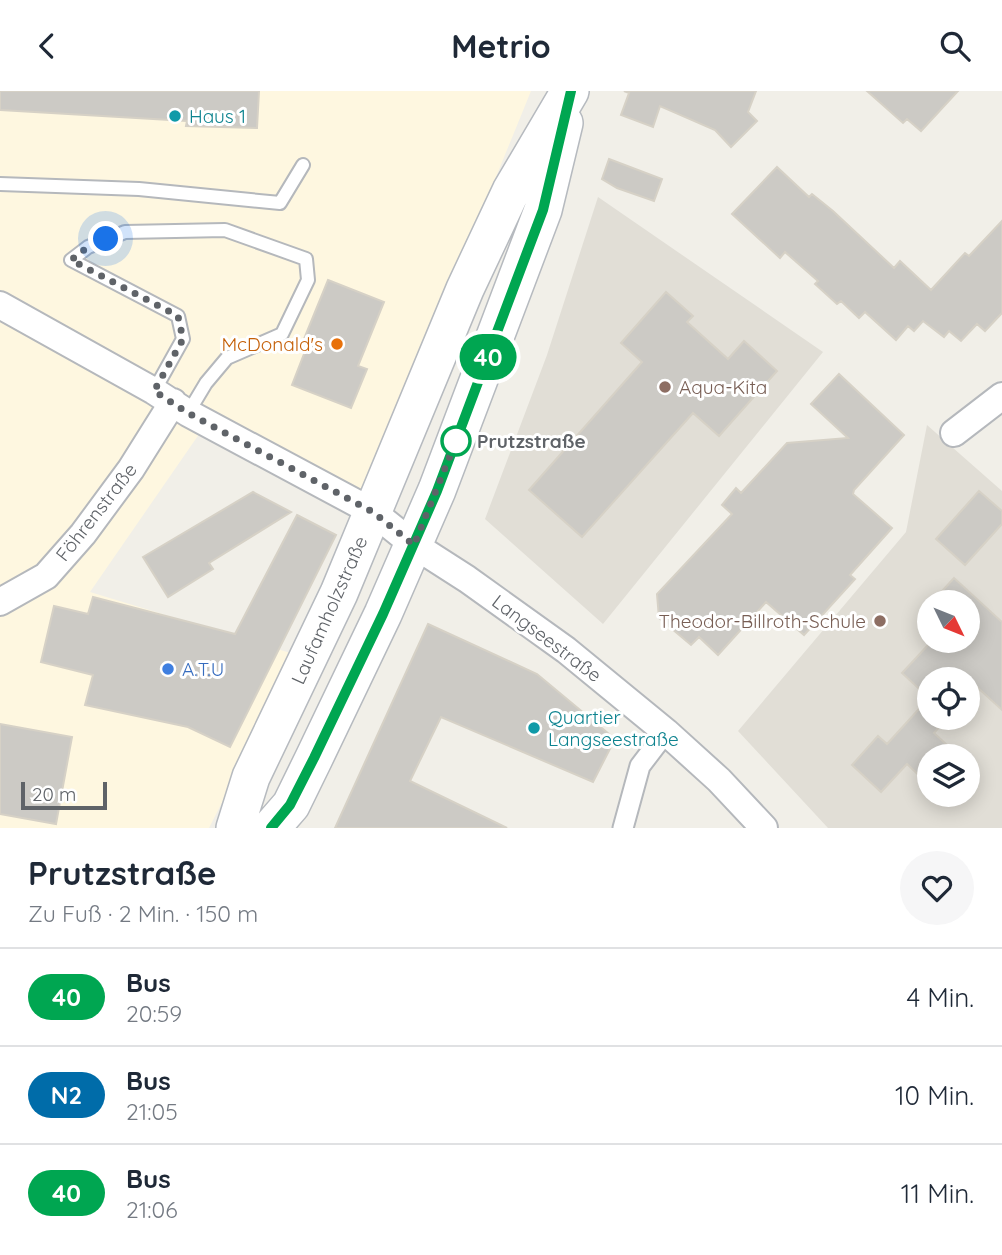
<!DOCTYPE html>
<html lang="de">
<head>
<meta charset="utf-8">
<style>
	body { margin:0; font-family:Quicksand,sans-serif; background:#f6f6f7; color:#1f2937; height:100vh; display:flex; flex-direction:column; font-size:26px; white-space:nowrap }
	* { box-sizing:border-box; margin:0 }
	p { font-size:23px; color:#747a83 }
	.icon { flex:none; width:38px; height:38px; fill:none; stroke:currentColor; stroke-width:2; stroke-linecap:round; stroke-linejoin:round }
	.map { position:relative; height:737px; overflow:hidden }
	.drawer { display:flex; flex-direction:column; background:#fff; flex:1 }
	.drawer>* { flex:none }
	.badge { padding:0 14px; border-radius:23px; font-size:24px; line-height:46px }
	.needle { width:46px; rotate:133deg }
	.controls { position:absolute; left:917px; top:499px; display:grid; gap:14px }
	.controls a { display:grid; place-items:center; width:63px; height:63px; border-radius:50%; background:#fff; box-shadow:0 4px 18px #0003; font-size:35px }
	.scale { position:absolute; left:21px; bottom:18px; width:86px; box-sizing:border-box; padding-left:7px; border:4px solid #5f6368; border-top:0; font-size:19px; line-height:24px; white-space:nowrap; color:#5f6368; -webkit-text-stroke:5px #fff; paint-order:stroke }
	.you { position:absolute; width:35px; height:35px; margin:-18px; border:5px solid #fff; border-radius:50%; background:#1a73e8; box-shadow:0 0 0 10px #1a73e833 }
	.map>.badge { position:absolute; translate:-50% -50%; box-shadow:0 0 0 4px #fff }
	.round { display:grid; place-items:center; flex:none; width:74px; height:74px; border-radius:37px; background:#f6f6f7 }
	.head { display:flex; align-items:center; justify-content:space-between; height:119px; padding:0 28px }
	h1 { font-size:33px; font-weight:700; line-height:52px }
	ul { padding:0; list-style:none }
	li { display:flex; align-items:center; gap:21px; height:98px; padding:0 28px; border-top:2px solid #e0e1e3 }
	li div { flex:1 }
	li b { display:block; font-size:26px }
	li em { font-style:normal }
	li .badge { min-width:77px; font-weight:700; text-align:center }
	header { display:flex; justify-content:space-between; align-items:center; height:91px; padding:0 28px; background:#fff; font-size:32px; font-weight:700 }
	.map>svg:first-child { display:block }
</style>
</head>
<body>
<header><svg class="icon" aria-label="back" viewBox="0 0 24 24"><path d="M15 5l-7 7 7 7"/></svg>Metrio<svg class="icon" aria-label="search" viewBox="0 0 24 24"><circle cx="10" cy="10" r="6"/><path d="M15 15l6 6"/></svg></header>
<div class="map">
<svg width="1002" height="737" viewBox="0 0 1002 737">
	<rect width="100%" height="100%" fill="#f1efe8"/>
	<!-- commercial -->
	<path fill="#fef7e0" d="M 0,0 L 531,0 L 363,412 L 204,336 L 90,501 L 297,564 L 209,737 L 0,737 Z"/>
	<!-- education -->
	<path fill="#e1ded6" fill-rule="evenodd" d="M 598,106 L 823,261 L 603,533 L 485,428 L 547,264 Z
		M 927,334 L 1002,400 L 1002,737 L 828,737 L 738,640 L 906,441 ZM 929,511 L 968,511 L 968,550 L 929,550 ZM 929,588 L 968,588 L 968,626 L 929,626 ZM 929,665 L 968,665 L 968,704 L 929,704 Z"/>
	<!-- building -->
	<path fill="#cccac5" stroke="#d6d1c6" stroke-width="2" d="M 0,0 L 259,0 L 257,37 L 186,35 L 187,30 L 0,19 Z
		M 624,0 L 756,0 L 748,21 L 757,30 L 731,56 L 715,39 L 660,15 L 653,36 L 621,24 L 629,2 Z
		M 867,0 L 958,0 L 921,40 L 907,28 L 903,32 Z
		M 609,68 L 662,88 L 654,110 L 617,97 L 602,88 Z
		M 777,76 L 809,106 L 812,103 L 833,120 L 894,177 L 900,170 L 931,199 L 965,162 L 969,165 L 1002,130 L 1002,222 L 985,240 L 977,233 L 961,250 L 949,240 L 944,246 L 923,230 L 914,240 L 908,235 L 896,249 L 865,221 L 859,227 L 841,210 L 837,213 L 815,193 L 818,190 L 785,161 L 780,167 L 732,123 Z
		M 328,189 L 384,211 L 358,275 L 367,278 L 351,317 L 292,294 L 309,250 L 304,248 Z
		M 666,201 L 693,225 L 687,231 L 728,268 L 744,250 L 777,280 L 719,345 L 693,322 L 582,446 L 529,399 L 642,271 L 621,252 Z
		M 839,283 L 904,344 L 854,399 L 853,403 L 892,437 L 850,484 L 855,488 L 804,544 L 766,511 L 718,564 L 699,546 L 691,554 L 659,527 L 657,503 L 732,423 L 722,414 L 736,397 L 741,402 L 787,352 L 848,347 L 811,313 Z
		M 979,400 L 1002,420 L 1002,433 L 965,474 L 936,448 Z
		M 253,401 L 291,421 L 209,472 L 213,478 L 168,506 L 143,466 Z
		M 297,424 L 336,444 L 230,656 L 188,636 L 85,614 L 93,584 L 41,571 L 54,515 L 88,523 L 93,506 L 235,543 Z
		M 954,487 L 1002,531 L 1002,619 L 977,596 L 968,605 L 968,588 L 929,588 L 929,626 L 948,626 L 934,642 L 959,665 L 929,665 L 929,694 L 907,673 L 881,701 L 852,674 L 878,645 L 887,653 L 929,607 L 902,582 L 929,553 L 932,550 L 968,550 L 968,511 L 932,511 Z
		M 428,533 L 537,583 L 615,648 L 593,691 L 441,626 L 410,690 L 507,737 L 335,737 Z
		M 0,633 L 72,646 L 56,733 L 0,723 Z"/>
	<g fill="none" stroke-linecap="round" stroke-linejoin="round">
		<defs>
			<path id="service" d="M 0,93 L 139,98 L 280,112 L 303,74
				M 154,300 L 183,248 L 178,225 L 71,169 L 88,156 L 125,141 L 225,139 L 306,168 L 308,189 L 282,243 L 227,267 L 206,292 L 188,322"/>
			<path id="pedestrian" d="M 623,737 L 640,675 L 666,641"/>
			<path id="minor" d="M 0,214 L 154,300 L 188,322 L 373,421 L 414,454 L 467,488 L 566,559 L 666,641 L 719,689 L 764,737
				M 954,342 L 1002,305
				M 0,511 L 46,485 L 83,443 L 131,378 L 173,311"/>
			<path id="secondary" d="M 235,737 L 251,686 L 339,502 L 465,198 L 511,100 L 570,0
				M 271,737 L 291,714 L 314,667 L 383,523 L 437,399 L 543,119 L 564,32"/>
		</defs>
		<!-- service casing -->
		<use href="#service" stroke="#b5b8bc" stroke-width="16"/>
		<!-- pedestrian casing -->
		<use href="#pedestrian" stroke="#b5b8bc" stroke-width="23"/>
		<!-- minor casing -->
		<use href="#minor" stroke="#b5b8bc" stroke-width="30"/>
		<!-- secondary casing -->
		<use href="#secondary" stroke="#b6babf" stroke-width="40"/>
		<!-- service -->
		<use href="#service" stroke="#fff" stroke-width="12"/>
		<!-- pedestrian -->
		<use href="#pedestrian" stroke="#fff" stroke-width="19"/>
		<!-- minor -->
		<use href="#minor" stroke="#fff" stroke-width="26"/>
		<!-- secondary -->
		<use href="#secondary" stroke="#fff" stroke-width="37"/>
	</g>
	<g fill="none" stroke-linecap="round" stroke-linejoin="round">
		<defs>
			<path id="line" d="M 271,737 L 290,714 L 314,667 L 383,523 L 437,400 L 543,119 L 571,0"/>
		</defs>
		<!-- line casing -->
		<use href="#line" stroke="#fff" stroke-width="16"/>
		<!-- line -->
		<use href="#line" stroke="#00a651" stroke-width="10"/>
		<!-- walk -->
		<path stroke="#5f6368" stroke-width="7" stroke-dasharray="0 12.6" d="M 106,148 L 88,156 L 71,169 L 178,225 L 183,248 L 154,300 L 188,322 L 373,421 L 414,454 L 456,350"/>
	</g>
	<!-- markers -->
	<g fill="#0f9aa8" stroke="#fff" stroke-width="2.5">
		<circle cx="175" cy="25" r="7"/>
		<circle cx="534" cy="637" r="7"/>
	</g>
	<circle fill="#e8710a" stroke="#fff" stroke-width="2.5" cx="337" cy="253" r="7"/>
	<g fill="#8d6e63" stroke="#fff" stroke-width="2.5">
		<circle cx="665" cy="296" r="7"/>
		<circle cx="880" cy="530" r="7"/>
	</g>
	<circle fill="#fff" stroke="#00a651" stroke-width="3.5" cx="456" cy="350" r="14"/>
	<circle fill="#3f7fe0" stroke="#fff" stroke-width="2.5" cx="168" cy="578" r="7"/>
	<g text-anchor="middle" stroke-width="6" stroke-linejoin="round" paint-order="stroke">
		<!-- culture labels -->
		<g font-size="19" fill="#0d838f" stroke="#fff" text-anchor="start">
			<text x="189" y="32">Haus 1</text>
			<text x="548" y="633">Quartier<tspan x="548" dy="22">Langseestraße</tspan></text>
		</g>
		<!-- food labels -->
		<g font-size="19" fill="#c56008" stroke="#fff" text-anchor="end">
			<text x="323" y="260">McDonald's</text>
		</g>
		<!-- education labels -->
		<g font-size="19" fill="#785e54" stroke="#fff" text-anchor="start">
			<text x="679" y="303">Aqua-Kita</text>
			<text x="866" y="537" text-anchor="end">Theodor-Billroth-Schule</text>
		</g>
		<!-- stop labels -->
		<g font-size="19" font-weight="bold" fill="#5f6368" stroke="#fff" text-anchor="start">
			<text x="477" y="357">Prutzstraße</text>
		</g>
		<!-- street labels -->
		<g font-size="19" fill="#5f6368" stroke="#fff">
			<text transform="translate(96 421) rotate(-52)" y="7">Föhrenstraße</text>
			<text transform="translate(329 519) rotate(-66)" y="7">Laufamholzstraße</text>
			<text transform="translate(547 547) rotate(37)" y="7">Langseestraße</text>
		</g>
		<!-- shop labels -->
		<g font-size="19" fill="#366cbe" stroke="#fff" text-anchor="start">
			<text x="182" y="585">A.T.U</text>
		</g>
	</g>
</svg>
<div class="controls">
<a><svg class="needle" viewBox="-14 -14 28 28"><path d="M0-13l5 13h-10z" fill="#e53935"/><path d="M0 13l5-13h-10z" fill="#747a83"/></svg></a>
<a><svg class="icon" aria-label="locate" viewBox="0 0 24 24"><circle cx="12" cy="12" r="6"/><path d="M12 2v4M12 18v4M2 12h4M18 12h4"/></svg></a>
<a><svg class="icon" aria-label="layers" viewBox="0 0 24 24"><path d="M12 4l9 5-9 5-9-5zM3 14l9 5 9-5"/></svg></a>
</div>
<div class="scale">20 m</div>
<div class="you" style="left:106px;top:148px"></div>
<b class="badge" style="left:488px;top:266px;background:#00a651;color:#fff">40</b>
</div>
<section class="drawer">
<div class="head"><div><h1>Prutzstraße</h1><p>Zu Fuß · 2 Min. · 150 m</p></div><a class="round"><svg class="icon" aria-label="heart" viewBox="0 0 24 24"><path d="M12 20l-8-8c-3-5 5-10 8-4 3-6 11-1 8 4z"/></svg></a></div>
<ul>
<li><span class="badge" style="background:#00a651;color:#fff">40</span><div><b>Bus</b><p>20:59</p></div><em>4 Min.</em></li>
<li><span class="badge" style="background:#006ca9;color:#fff">N2</span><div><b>Bus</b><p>21:05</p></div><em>10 Min.</em></li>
<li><span class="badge" style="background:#00a651;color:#fff">40</span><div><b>Bus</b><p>21:06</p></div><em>11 Min.</em></li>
</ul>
</section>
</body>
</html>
